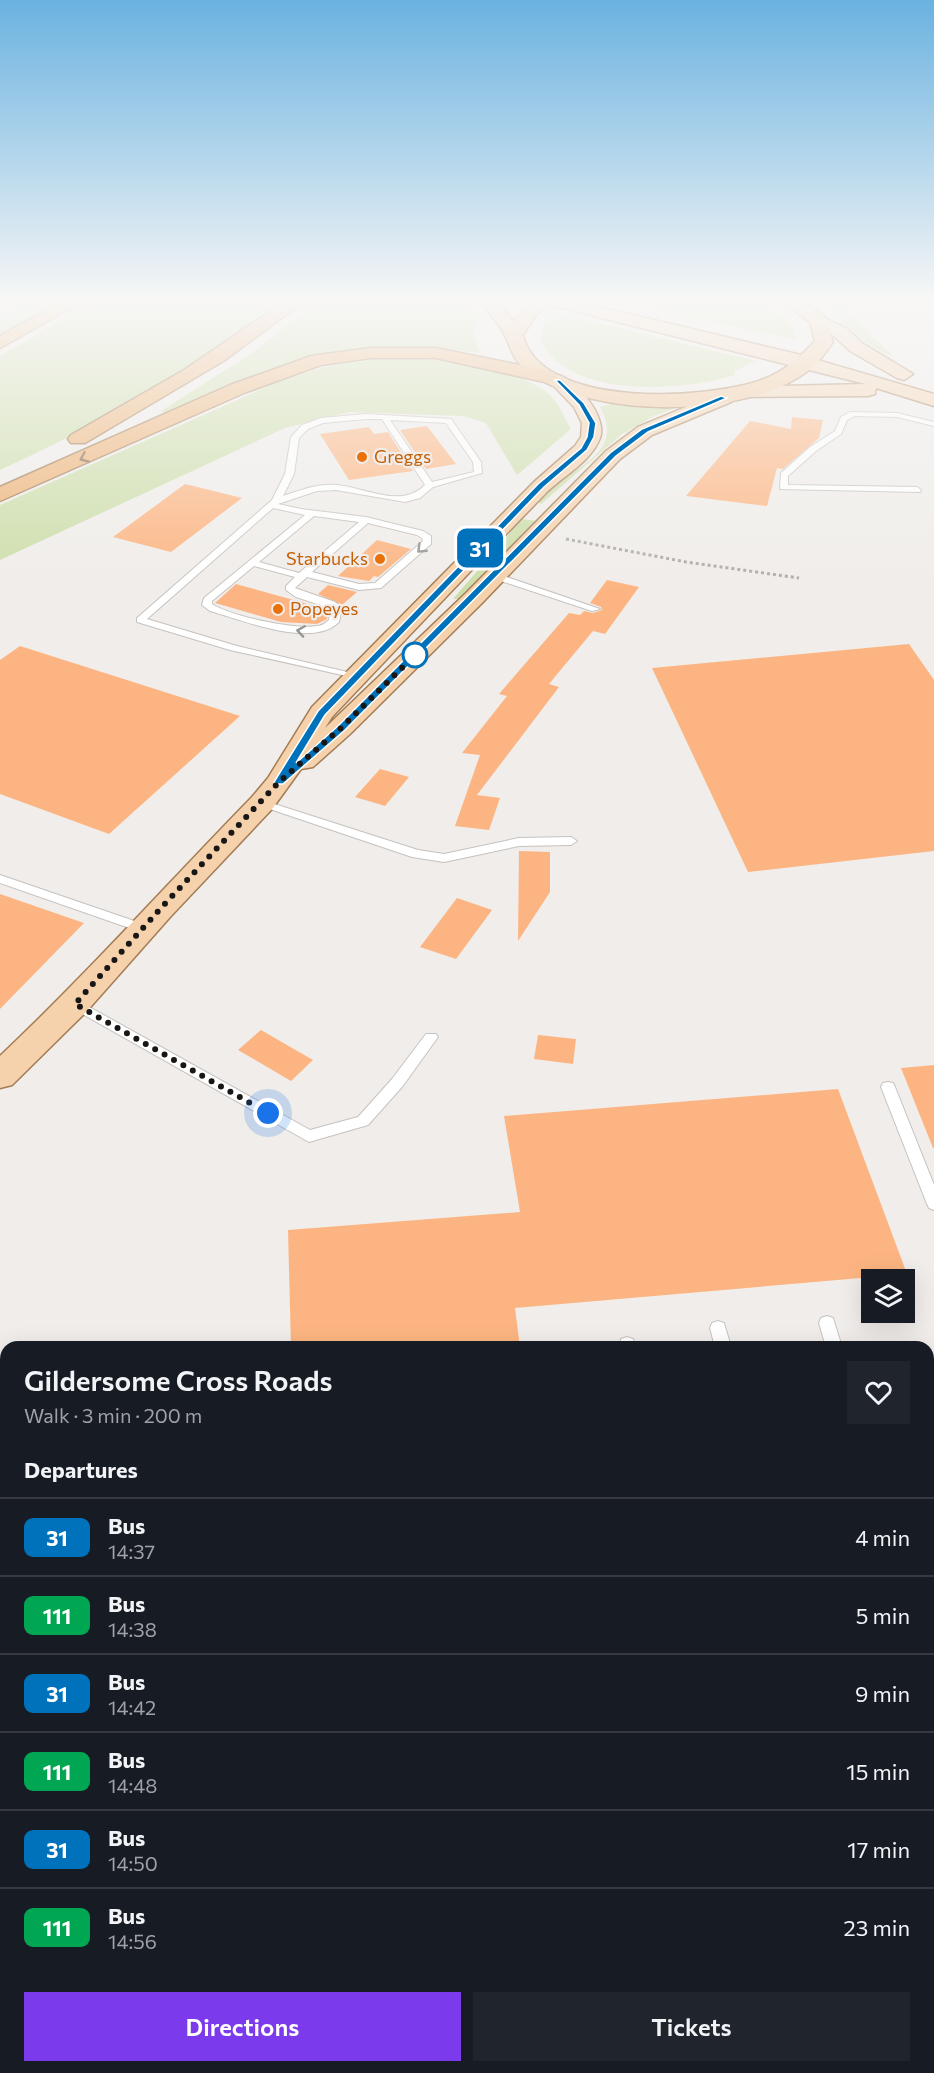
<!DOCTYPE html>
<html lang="en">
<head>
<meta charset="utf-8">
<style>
	body { margin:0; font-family:Commissioner,sans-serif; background:#20242c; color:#f1f3f6; height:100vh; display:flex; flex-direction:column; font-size:22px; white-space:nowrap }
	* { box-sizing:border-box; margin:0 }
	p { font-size:20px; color:#9ea1a6 }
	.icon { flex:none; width:33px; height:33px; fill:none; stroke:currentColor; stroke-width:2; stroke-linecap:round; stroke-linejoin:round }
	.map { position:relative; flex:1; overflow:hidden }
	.sheet { position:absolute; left:0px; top:1341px; width:934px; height:732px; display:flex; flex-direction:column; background:#171b24; border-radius:18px 18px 0 0; box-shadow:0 6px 24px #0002 }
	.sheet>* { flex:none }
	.badge { padding:0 12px; border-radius:9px; font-size:21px; line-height:39px }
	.fabs { position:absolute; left:861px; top:1269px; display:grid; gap:12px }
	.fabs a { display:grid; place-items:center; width:54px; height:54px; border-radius:0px; background:#171b24; box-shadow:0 6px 24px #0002; font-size:30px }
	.you { position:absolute; width:30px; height:30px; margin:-15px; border:4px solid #fff; border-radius:50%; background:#1a73e8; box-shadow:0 0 0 9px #1a73e833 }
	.map>.badge { position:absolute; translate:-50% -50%; box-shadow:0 0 0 3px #fff }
	h2 { padding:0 24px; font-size:22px; line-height:54px }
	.round { display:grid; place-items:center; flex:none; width:63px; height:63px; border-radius:0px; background:#20242c }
	.summary { display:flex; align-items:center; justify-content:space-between; height:102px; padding:0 24px }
	h1 { font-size:28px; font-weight:600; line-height:45px }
	.action { display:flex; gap:12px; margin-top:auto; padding:12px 24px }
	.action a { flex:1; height:69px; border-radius:0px; background:#7c3aed; color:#fff; font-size:24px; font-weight:600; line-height:69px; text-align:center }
	.action a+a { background:#20242c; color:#f1f3f6 }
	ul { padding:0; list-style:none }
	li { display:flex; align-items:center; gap:18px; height:78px; padding:0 24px; border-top:2px solid #363941 }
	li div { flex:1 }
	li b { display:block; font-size:22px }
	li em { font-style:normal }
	li .badge { min-width:66px; font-weight:700; text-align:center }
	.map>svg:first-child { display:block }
</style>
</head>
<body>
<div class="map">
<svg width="934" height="2073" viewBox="0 0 934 2073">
	<rect width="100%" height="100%" fill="#f0edea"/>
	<!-- green -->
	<path fill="#cddeaa" d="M 27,299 L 62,299 L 0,335 L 0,321 Z
		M 97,299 L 280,299 C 197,369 99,425 0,470 L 0,356 Z
		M 319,299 L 460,299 L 476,313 L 475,337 L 480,353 C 426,346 373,342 320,355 C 267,367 216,393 165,413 L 161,411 L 252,353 Z
		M 610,299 L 753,299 L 784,316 L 792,326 L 796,340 Z
		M 827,299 L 847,299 L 851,315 L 894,357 C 867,347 839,325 827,299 Z
		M 553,312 L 756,361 L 734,371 L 735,375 C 684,390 585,399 547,351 C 535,336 541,324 553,312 Z
		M 381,358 C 434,359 493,360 541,388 C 556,396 563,415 571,429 L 517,475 L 486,423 L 463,416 L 349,412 L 285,428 L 0,560 L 0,505 L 280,381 L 324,367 Z
		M 618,402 L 686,404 L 654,416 L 622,434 L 541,504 L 538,502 C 546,494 554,486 563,480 C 591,459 621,446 600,407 Z
		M 522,519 L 536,521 L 458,599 L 453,599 Z"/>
	<!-- building -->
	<path fill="#fcb582" d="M 792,417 L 823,420 L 819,438 L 783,469 L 777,468 L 767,506 L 686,496 L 750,421 L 791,429 Z
		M 427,426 L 456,464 L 426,469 L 400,430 Z
		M 369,427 L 374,434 L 388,432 L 413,471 L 349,480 L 320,434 Z
		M 185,484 L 242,498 L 171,552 L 113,537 Z
		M 377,540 L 411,549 L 378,577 L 374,576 L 369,581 L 338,576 Z
		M 607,580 L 639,587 L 605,634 L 593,631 L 549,684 L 559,687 L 477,795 L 500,798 L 489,830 L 455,826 L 480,755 L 462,753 L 507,696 L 499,694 L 569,613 L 580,615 L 584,611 L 593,613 L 602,610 L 601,607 L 590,603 Z
		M 236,584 L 329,610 L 327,619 L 317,624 L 281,622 L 215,603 Z
		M 328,585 L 357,592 L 342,605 L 318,594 Z
		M 909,644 L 934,680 L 934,851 L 748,872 L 652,668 Z
		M 20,646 L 240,716 L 109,834 L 0,794 L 0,660 Z
		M 380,769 L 409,777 L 385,806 L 355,797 Z
		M 519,851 L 550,852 L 550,892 L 518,941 Z
		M 0,894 L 84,923 L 0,1009 Z
		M 457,898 L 492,910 L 456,959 L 420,947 Z
		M 261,1030 L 313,1060 L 291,1081 L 238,1050 Z
		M 538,1035 L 576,1039 L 573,1064 L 534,1059 Z
		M 934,1065 L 934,1148 L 933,1148 L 901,1068 Z
		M 838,1089 L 907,1274 L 515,1308 L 520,1347 L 291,1347 L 288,1230 L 520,1212 L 504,1116 Z"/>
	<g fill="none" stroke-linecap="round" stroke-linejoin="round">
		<defs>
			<path id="service" d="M 850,412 L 897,413 L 934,422 L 934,426 L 897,417 L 855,416 L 847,420 L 841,434 L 816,451 L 788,476 L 788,485 L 917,487 L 921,490 L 920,492 L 780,489 L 781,473 L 810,447 L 835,431 L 841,417 Z
				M 366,414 L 451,419 L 481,462 L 482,473 L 433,487 L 420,498 L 405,502 L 336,490 L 317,491 L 278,504 L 301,509 L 366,517 L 423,531 L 431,536 L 431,544 L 381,588 L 359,590 L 307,577 L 295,588 L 335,602 L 342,608 L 339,622 C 312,649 242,620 210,611 L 202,605 L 204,598 L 305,515 L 273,508 L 147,619 L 237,646 L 360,675 L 360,679 L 230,650 L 137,622 L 137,618 L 272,500 L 285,474 L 291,437 L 302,425 L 321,418 ZM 366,419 L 382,419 L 425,485 C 401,509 367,488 337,485 C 318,483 301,490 283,496 L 294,474 L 299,438 L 308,429 L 323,423 ZM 390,420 L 446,423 L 473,462 L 474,472 L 432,482 ZM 314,516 L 359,522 L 299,573 L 259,562 ZM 368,523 L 417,535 L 422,538 L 423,541 L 375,583 L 359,584 L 312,572 ZM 254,566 L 295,577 L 286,586 L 286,590 L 296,597 L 332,609 L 329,620 C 325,623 322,626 317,626 C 295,630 230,616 212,604 L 212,601 Z
				M 492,574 L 498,574 L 600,609 L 592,611 L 492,578 Z
				M 262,800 L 418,850 L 444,854 L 519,838 L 571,837 L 577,841 L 571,845 L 519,846 L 444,862 L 412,857 L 258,805 L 256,803 Z
				M 0,875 L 146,925 L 148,928 L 142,932 L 138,931 L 0,883 Z
				M 75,999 L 310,1130 L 358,1117 L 392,1079 L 426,1034 L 436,1034 L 438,1037 L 402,1087 L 368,1125 L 309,1142 L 70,1007 L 68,1004 Z
				M 888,1082 L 893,1083 L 895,1087 L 934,1185 L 934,1210 L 929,1208 L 927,1204 L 881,1087 L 883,1083 Z
				M 827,1316 L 833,1318 L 842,1347 L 826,1347 L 819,1323 L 821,1318 Z
				M 718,1321 L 724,1323 L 731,1347 L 715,1347 L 710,1328 L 712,1323 Z
				M 627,1337 L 633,1339 L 636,1347 L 620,1347 L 621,1339 Z
				M 928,1613 L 934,1615 L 934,1643 L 928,1641 Z"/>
			<path id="minor" d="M 0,1390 L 6,1392 L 6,1423 L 0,1421 Z
				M 928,1442 L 934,1442 L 934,1474 L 928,1474 Z
				M 6,1697 L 6,1742 L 0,1745 L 0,1699 Z"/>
			<path id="primary" d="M 539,299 L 566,299 L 797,354 L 934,394 L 934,406 L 876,388 L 875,394 L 868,396 L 738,397 L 735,393 L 745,387 L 865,384 L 542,303 Z
				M 818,315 L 846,328 L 862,343 L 913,374 L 904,380 L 897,378 L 850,351 L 834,336 L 809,320 Z
				M 558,375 C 577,380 608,418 600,438 C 591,462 563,476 546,493 C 474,567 403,642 332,717 L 325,728 L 467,592 L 606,451 L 638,427 L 717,394 L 731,394 L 734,398 L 731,402 L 652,435 L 620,459 L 483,602 L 350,734 L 313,767 L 301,769 L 272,809 L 171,916 L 86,1012 L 12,1085 L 0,1088 L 0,1056 C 88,973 168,883 252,797 L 268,778 L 312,707 L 534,482 L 575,446 L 581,437 L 582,423 L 574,407 L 549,381 Z"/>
			<path id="trunk" d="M 478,299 L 496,299 L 514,322 C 527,304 534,299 556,299 L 537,314 L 523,335 C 541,410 709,400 764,379 C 785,371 800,357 815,341 L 810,322 L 778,299 L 797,299 L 824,316 L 833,342 C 827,351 818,363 809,370 C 747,419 594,419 530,373 C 510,358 513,350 503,332 C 497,320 486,310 478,299 Z"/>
			<path id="motorway" d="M 0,299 L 11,299 L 0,305 Z
				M 66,299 L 87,299 L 0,348 L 0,336 Z
				M 288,299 L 307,299 L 225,360 L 85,443 L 71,443 L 68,439 L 71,435 L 184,370 Z
				M 371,348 L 436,348 L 549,371 L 558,377 L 549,383 L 436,358 L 371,358 L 321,365 L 244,393 L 0,501 L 0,487 L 230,385 L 311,356 Z"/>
		</defs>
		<!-- service casing -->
		<use href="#service" stroke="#c5c2bf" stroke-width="2"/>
		<!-- minor casing -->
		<use href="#minor" stroke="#c5c2bf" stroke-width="3"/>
		<!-- primary casing -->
		<use href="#primary" stroke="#a37c53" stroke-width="3"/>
		<!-- trunk casing -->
		<use href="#trunk" stroke="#a37c53" stroke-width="3"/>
		<!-- motorway casing -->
		<use href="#motorway" stroke="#a37c53" stroke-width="3"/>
		<!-- path -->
		<path stroke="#afacaa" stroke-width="3" stroke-dasharray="3 3" stroke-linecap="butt" d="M 566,539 L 686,562 L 799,578"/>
		<!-- service -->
		<use href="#service" fill="#fff" fill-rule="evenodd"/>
		<!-- minor -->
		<use href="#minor" fill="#fff" fill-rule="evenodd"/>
		<!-- primary -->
		<use href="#primary" fill="#f5d1ac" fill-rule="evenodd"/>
		<!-- trunk -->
		<use href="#trunk" fill="#f2c290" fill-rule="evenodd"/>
		<!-- motorway -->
		<use href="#motorway" fill="#eeb274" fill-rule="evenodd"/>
	</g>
	<!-- one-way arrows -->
	<defs><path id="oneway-chevron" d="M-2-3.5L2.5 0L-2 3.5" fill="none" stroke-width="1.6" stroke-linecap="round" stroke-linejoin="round" transform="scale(1.5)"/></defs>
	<use stroke="#836445" href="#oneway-chevron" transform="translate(84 458) rotate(156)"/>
	<g stroke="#979796">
		<use href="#oneway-chevron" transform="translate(421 549) rotate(136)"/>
		<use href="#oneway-chevron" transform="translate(301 631) rotate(-171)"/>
	</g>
	<!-- sky -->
	<linearGradient id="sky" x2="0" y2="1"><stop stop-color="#6ab2e0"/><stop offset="0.51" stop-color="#f8f7f6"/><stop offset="1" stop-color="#f8f7f6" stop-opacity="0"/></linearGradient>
	<rect width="934" height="589" fill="url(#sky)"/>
	<!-- line -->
	<path fill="#0072bc" stroke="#fff" stroke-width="1.5" d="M 555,380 L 560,380 L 584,403 L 596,423 L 594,437 L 587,450 L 544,487 L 325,715 L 296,763 L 338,726 L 610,453 L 642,429 L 721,396 L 727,398 L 648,432 L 616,456 L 345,730 L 283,784 L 276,784 L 274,782 L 318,711 L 538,484 L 581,448 L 587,437 L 589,423 L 579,405 Z"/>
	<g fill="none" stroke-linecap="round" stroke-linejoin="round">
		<!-- walk -->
		<path stroke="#181716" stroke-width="6" stroke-dasharray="0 10.8" d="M 268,1113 L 75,1004 L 160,909 L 279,782 L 341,728 L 415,655"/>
	</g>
	<!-- markers -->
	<g fill="#e8710a" stroke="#f0edea" stroke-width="2">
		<circle cx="362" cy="457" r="6"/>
		<circle cx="380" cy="559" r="6"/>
		<circle cx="278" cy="609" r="6"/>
	</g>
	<circle fill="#fff" stroke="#0072bc" stroke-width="3" cx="415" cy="655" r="12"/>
	<g text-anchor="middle" stroke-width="4.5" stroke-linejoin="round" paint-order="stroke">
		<!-- far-food labels -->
		<g font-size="18" fill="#c56008" stroke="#f0edea" text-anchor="start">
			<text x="374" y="463">Greggs</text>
			<text x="368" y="565" text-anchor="end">Starbucks</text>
			<text x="290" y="615">Popeyes</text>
		</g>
	</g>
</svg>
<div class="fabs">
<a><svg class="icon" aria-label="layers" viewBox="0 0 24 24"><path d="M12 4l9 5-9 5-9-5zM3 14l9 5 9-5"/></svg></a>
</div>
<div class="you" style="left:268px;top:1113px"></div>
<b class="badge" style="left:480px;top:548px;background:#0072bc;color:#fff">31</b>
<section class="sheet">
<div class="summary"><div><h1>Gildersome Cross Roads</h1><p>Walk · 3 min · 200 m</p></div><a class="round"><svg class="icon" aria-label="heart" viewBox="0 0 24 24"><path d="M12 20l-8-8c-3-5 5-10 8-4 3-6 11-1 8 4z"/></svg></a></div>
<h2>Departures</h2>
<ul>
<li><span class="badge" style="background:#0072bc;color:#fff">31</span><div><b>Bus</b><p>14:37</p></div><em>4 min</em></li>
<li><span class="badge" style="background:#00a651;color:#fff">111</span><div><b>Bus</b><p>14:38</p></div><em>5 min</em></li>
<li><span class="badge" style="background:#0072bc;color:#fff">31</span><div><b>Bus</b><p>14:42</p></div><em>9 min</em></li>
<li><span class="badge" style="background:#00a651;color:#fff">111</span><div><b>Bus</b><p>14:48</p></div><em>15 min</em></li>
<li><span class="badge" style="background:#0072bc;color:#fff">31</span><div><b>Bus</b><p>14:50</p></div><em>17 min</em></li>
<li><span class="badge" style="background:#00a651;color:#fff">111</span><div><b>Bus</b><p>14:56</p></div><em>23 min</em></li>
</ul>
<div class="action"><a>Directions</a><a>Tickets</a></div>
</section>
</div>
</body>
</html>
